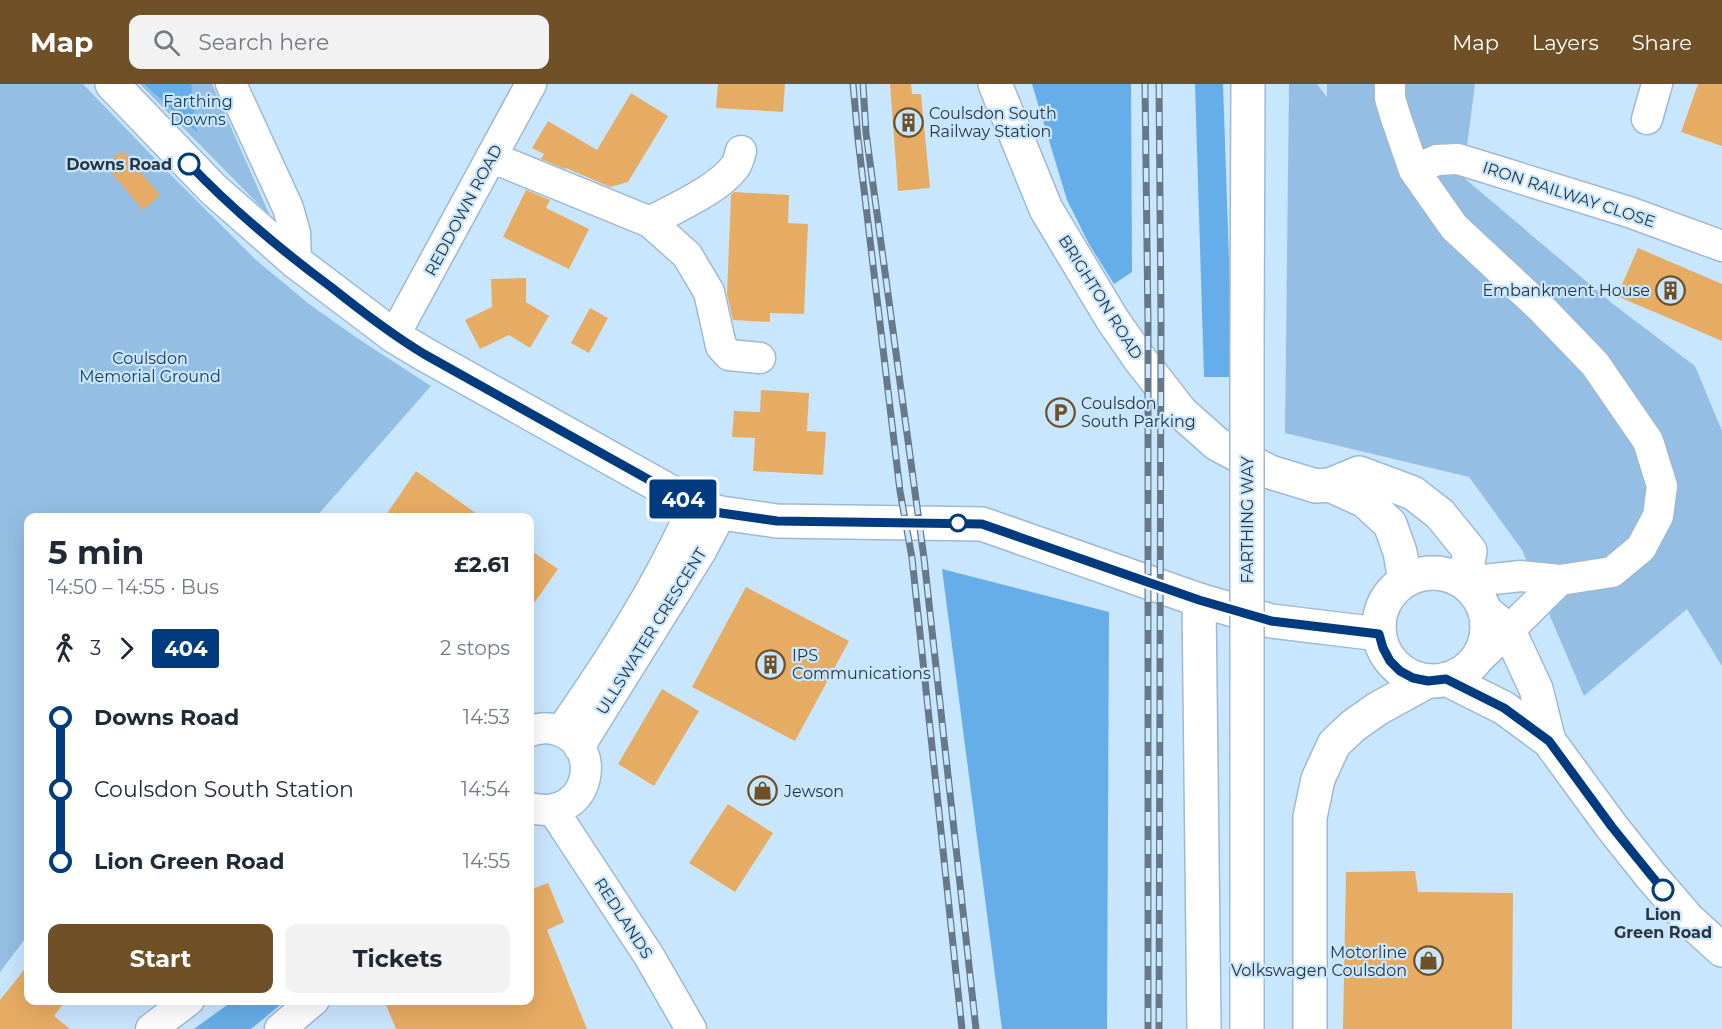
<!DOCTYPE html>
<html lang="en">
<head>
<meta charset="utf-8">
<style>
	body { margin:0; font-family:Montserrat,sans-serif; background:#f2f2f3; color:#1f2937; height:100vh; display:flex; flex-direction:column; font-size:22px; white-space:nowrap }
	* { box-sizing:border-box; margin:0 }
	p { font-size:20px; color:#747a83 }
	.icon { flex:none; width:33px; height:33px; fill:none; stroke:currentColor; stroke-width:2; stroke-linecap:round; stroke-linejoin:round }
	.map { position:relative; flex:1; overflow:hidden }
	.sheet { position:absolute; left:24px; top:429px; width:510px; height:492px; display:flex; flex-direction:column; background:#fff; border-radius:12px; box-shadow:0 6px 24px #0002 }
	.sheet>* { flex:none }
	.badge { padding:0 12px; border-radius:4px; font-size:21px; line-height:39px }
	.map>.badge { position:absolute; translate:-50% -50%; box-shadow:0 0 0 3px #fff }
	.legs { display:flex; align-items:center; gap:9px; height:66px; padding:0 24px; font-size:20px }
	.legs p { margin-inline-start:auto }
	.overview { display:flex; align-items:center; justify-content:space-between; height:102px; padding:0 24px }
	h1 { font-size:33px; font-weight:700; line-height:45px }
	.button { display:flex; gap:12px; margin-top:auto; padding:12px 24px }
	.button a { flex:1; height:69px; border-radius:12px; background:#705026; color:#fff; font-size:24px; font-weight:700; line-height:69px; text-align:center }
	.button a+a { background:#f2f2f3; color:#1f2937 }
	ul { padding:0 24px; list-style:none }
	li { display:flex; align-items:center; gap:21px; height:72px; font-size:22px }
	li i { display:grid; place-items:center; width:9px; height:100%; margin:0 8px; background:currentColor }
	li i::after { content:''; width:15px; height:15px; margin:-8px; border:4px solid; border-radius:50%; background:#fff }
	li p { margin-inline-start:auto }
	li:first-child i { background:linear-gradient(#0000 50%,currentColor 0) }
	li:last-child i { background:linear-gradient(currentColor 50%,#0000 0) }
	header { display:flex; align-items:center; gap:36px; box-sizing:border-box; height:84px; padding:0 30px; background:#705026; color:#fff }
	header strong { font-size:28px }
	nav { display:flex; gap:33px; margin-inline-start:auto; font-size:21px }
	.search { width:420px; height:54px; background:#f2f2f3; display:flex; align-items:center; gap:15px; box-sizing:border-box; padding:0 21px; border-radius:12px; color:#747a83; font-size:22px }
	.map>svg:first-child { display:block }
</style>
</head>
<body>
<header>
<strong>Map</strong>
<div class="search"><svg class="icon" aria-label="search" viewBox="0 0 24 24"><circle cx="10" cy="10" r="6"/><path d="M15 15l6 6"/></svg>Search here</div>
<nav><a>Map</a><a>Layers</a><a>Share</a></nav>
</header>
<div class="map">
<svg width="1722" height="945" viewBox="0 0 1722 945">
	<rect width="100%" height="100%" fill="#c9e6ff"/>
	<!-- green -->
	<path fill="#94bee3" d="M 0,0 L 83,0 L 161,81 L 256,176 L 309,220 L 360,256 L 431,302 L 316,433 L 28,434 L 28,851 L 0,888 Z
		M 140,0 L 212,0 L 270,132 Z
		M 1289,0 L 1317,0 L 1327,13 L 1327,0 L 1475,0 L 1463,93 L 1613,220 L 1695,282 L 1722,347 L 1722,582 L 1687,525 L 1584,612 L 1522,466 L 1469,393 L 1285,349 Z"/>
	<!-- forest -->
	<path fill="#65aeea" d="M 144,0 L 191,0 L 197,48 Z
		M 1032,0 L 1131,0 L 1132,188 L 1114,200 L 1089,160 L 1067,116 Z
		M 1195,0 L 1223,0 L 1233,293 L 1204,293 Z
		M 942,485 L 1109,528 L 1107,945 L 1002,945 Z
		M 234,916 L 285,916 L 285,917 L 251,945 L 194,945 Z"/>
	<!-- building -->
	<path fill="#e7ac63" d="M 718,0 L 785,0 L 783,28 L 716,24 Z
		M 890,0 L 911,0 L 912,10 L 921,10 L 930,104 L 898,107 Z
		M 1698,0 L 1722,0 L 1722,62 L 1681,48 Z
		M 631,9 L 668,32 L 628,98 L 610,103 L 566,84 L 565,85 L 541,75 L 544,70 L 532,64 L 548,37 L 597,66 Z
		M 122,67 L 160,111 L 143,126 L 105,81 Z
		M 526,106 L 550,116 L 546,124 L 589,145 L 569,185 L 503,153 Z
		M 734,108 L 789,111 L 788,139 L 808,140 L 804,230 L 770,229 L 770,238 L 733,236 L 727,210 L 731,111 Z
		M 1638,164 L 1722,200 L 1722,257 L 1617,212 Z
		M 526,194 L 526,218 L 549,232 L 530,264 L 509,251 L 480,265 L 465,236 L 492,223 L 491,195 Z
		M 590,224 L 608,234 L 589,269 L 571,259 Z
		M 761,306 L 809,309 L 807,347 L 826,348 L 823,391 L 753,387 L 755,354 L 732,353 L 734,327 L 760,328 Z
		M 416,387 L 483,434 L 384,434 Z
		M 530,466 L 558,485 L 530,525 Z
		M 746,503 L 849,557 L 795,657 L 692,603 Z
		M 662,605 L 699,627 L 654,702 L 618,680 Z
		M 728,720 L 773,749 L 735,808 L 689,779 Z
		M 1415,787 L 1418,808 L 1513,809 L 1512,945 L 1343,945 L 1346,788 Z
		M 548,799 L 564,838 L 547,846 L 587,945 L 396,945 L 384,916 L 530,916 L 530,806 Z
		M 28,881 L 28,916 L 66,916 L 54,932 L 70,945 L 0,945 L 0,916 Z"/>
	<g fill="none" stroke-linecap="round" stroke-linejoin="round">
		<defs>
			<path id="street" d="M 231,0 L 288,124 L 295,149 L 296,178
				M 1390,0 L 1390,14 L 1395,31 L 1414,86 L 1454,143 L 1541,224 L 1595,280 L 1648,357 L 1662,402 L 1658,432 L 1641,464 L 1612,488 L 1560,496 L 1521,492 L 1465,498
				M 1647,35 L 1657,0
				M 491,73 L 650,138 L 687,171 L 709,208 L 721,262 L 729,271 L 760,274
				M 1414,86 L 1437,76 L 1458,75 L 1629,128 L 1722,162
				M 650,138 C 675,124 717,106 734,84 C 738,80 739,73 741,67
				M 394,252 L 531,0
				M 1476,577 C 1505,551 1532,523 1560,496
				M 530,647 C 539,644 548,643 557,646 C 605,660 591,739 530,724
				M 561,647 C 611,575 659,501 694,421
				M 579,663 L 701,467 L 721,429
				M 553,726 L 649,872 L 691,945
				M 151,945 L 189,916
				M 280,945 L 314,916"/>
			<path id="secondary" d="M 112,0 L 213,105 L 296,178 L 394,252 L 424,270 L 694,421 L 721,429 L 777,437 L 982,440 L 1199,516 L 1271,537 L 1379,550"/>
			<path id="primary" d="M 995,0 L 1046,125 L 1112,235 L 1139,274 L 1181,328 L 1217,360 L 1270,388 L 1316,402 L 1330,401 L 1359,389 L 1413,409 L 1440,430 L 1470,467 L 1465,498
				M 1330,401 L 1365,417 L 1390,440 L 1400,468 L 1405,496
				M1379 543a54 54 0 1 1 108 0a54 54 0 1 1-108 0Z
				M 1485,527 L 1509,547 L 1536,605 L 1549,657
				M 1446,595 L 1504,624 L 1549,657 L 1612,743 L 1651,792 L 1689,836 L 1722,866"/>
			<path id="highway" d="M 1247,267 L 1248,0
				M 1199,516 L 1204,945
				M 1310,945 L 1310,733 L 1318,695 L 1334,660 L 1353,642 L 1377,625 L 1428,597"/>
		</defs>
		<!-- street casing -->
		<use href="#street" stroke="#9eb9d1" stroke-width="33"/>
		<!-- secondary casing -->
		<use href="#secondary" stroke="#9eb9d1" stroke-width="36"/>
		<!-- primary casing -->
		<use href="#primary" stroke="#9eb9d1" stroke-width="36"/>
		<!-- highway casing -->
		<use href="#highway" stroke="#9eb9d1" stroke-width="36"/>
		<!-- street -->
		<use href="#street" stroke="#fff" stroke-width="30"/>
		<!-- secondary -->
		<use href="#secondary" stroke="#fff" stroke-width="33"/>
		<!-- primary -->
		<use href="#primary" stroke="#fff" stroke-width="33"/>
		<!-- highway -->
		<use href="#highway" stroke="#fff" stroke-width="33"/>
		<defs>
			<path id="rail" d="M 853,0 L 858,55 L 900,407 L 912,474 L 962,945
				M 863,0 L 866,49 L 924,474 L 976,945
				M 1145,0 L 1148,241 L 1148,945
				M 1159,0 L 1161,238 L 1159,945"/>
		</defs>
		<!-- rail casing -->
		<use href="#rail" stroke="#677989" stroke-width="7"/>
		<!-- rail -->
		<use href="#rail" stroke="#c9e6ff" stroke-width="4.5" stroke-dasharray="14" stroke-linecap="butt"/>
		<defs>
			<path id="highway-bridge" d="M 1247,267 L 1247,945"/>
		</defs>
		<!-- highway-bridge casing -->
		<use href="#highway-bridge" stroke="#9eb9d1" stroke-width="36" stroke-linecap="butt"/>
		<!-- highway-bridge -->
		<use href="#highway-bridge" stroke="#fff" stroke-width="33"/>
	</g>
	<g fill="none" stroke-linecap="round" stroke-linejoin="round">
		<defs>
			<path id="line-1" d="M 189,80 C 232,125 281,166 331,203 C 361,227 391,250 424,270 L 694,421 L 721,429 L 777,437 L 982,440 L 1199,516 L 1271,537 L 1379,550 L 1383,564 L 1390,577 L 1400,587 L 1413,594 L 1428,597 L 1446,595 L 1504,624 L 1549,657 L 1612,743 L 1663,806"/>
		</defs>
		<!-- line-1 casing -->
		<use href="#line-1" stroke="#fff" stroke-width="14"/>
		<!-- line-1 -->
		<use href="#line-1" stroke="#003b80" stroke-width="9"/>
	</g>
	<!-- icons -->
	<defs>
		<symbol id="building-ring" viewBox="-11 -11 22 22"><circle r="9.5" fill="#c9e6ff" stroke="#705026" stroke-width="1.5"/><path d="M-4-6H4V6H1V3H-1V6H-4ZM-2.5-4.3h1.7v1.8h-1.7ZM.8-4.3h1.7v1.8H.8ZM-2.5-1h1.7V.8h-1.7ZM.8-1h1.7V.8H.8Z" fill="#705026"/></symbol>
		<symbol id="parking-ring" viewBox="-11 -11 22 22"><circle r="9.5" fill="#c9e6ff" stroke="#705026" stroke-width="1.5"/><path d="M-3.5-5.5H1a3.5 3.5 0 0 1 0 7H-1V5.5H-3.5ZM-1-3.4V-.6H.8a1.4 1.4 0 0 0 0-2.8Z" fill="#705026"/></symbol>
		<symbol id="shop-ring" viewBox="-11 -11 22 22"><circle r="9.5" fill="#c9e6ff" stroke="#705026" stroke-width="1.5"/><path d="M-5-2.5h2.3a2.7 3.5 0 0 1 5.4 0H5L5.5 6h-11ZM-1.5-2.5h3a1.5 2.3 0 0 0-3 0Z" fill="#705026"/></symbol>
	</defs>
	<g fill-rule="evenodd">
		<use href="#building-ring" x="892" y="22" width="33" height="33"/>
		<use href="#building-ring" x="1654" y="190" width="33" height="33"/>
		<use href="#parking-ring" x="1044" y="312" width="33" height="33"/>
		<use href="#building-ring" x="754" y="564" width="33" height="33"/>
		<use href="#shop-ring" x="746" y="690" width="33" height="33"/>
		<use href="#shop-ring" x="1412" y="860" width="33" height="33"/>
	</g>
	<!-- markers -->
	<g fill="#fff" stroke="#003b80" stroke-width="3">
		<circle cx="189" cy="80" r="10"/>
		<circle cx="958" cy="439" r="8"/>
		<circle cx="1663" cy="806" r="10"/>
	</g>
	<g text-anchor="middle" stroke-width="4.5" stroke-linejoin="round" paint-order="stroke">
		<!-- park labels -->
		<g font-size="16" fill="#193952" stroke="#c9e6ff">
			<text x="198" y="23">Farthing<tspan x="198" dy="18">Downs</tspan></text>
			<text x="150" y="280">Coulsdon<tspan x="150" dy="18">Memorial Ground</tspan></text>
		</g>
		<!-- poi labels -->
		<g font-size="16" fill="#2b3640" stroke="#c9e6ff" text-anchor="start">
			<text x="929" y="35">Coulsdon South<tspan x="929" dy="18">Railway Station</tspan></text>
			<text x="1650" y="212" text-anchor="end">Embankment House</text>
			<text x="1081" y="325">Coulsdon<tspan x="1081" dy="18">South Parking</tspan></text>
			<text x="792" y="577">IPS<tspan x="792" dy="18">Communications</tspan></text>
			<text x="784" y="713">Jewson</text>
			<text x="1407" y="874" text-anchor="end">Motorline<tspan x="1407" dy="18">Volkswagen Coulsdon</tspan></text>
		</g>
		<!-- stop labels -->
		<g font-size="16" font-weight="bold" fill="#2b3640" stroke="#c9e6ff" text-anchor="end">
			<text x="172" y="86">Downs Road</text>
			<text x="1663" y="836" text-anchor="middle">Lion<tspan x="1663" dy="18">Green Road</tspan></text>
		</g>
		<!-- street labels -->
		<g font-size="16" fill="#2b3640" stroke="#c9e6ff">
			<text transform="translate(1569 110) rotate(18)" y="6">IRON RAILWAY CLOSE</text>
			<text transform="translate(463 126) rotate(-62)" y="6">REDDOWN ROAD</text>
			<text transform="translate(1101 213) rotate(58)" y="6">BRIGHTON ROAD</text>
			<text transform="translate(1247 436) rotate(-90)" y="6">FARTHING WAY</text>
			<text transform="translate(651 547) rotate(-58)" y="6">ULLSWATER CRESCENT</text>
			<text transform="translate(624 834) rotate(57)" y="6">REDLANDS</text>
		</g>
	</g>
</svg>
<b class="badge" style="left:683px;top:415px;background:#003b80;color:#fff">404</b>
<section class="sheet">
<div class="overview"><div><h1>5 min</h1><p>14:50 – 14:55 · Bus</p></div><b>£2.61</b></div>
<div class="legs"><svg class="icon" aria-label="walk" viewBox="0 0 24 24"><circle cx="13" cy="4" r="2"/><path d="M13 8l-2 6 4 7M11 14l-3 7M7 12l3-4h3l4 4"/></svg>3<svg class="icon" aria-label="forward" viewBox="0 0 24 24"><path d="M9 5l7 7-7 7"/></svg><b class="badge" style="background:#003b80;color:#fff">404</b><p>2 stops</p></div>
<ul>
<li><i style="color:#003b80"></i><b>Downs Road</b><p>14:53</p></li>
<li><i style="color:#003b80"></i><span>Coulsdon South Station</span><p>14:54</p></li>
<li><i style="color:#003b80"></i><b>Lion Green Road</b><p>14:55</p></li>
</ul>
<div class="button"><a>Start</a><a>Tickets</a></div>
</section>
</div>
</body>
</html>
